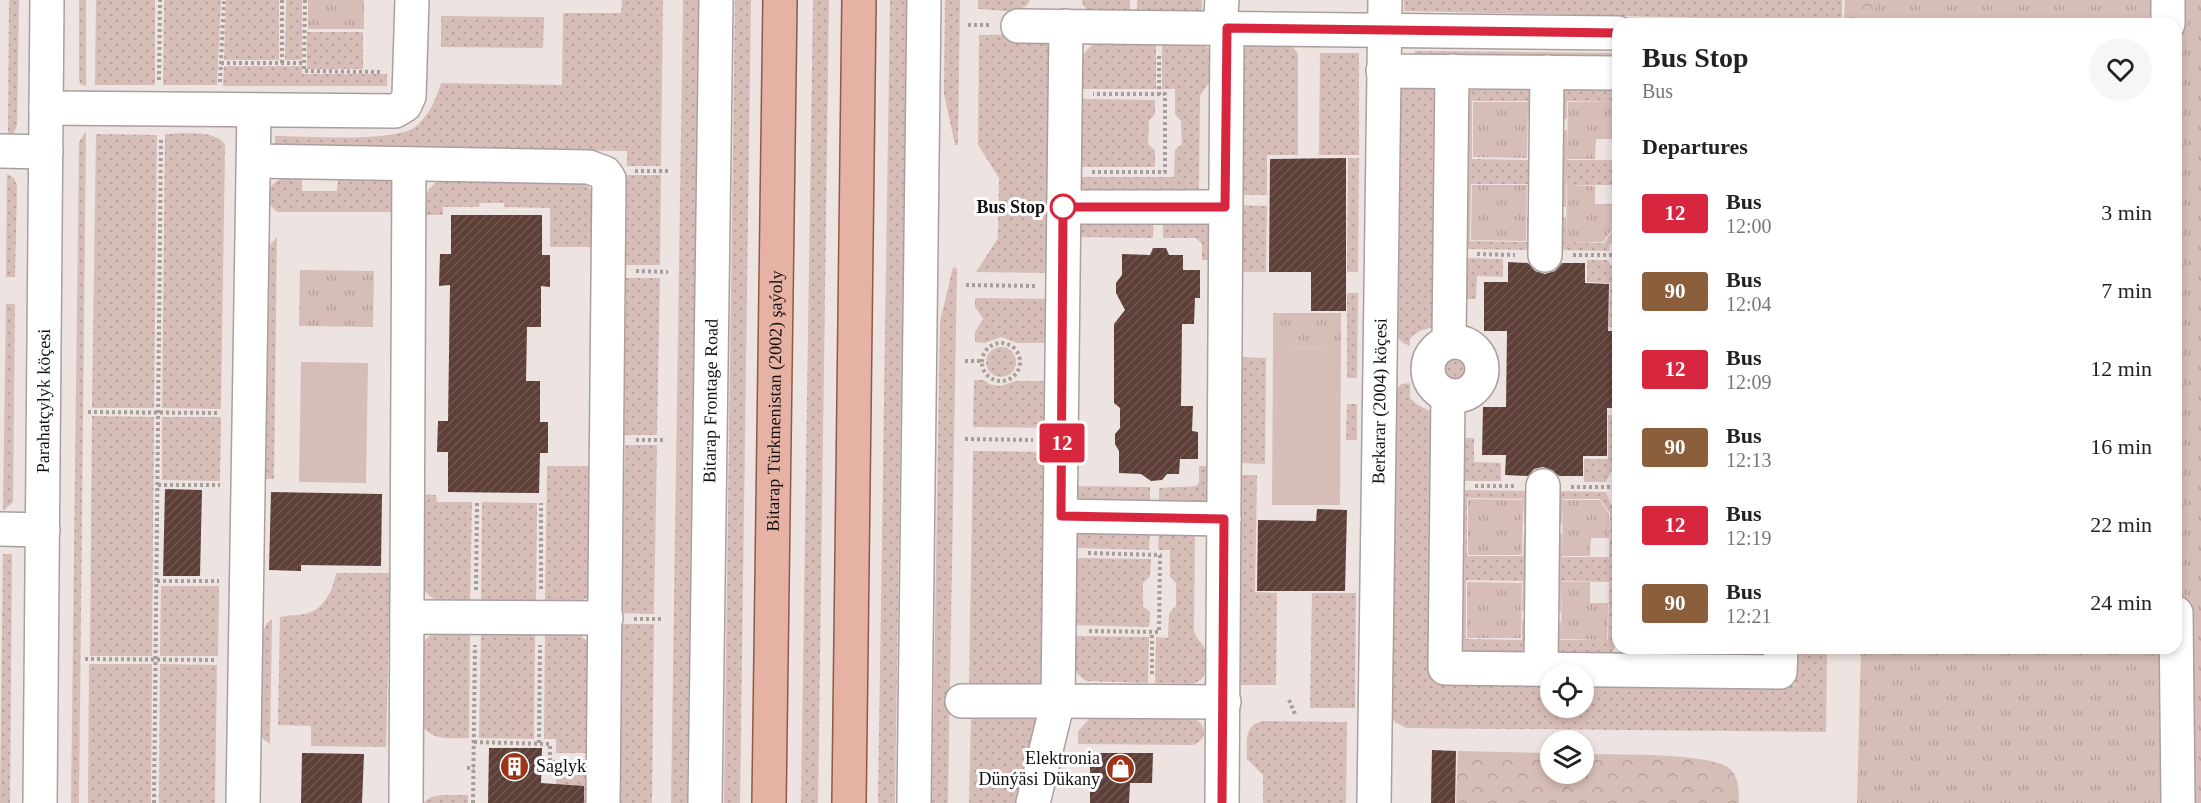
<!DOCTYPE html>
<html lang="en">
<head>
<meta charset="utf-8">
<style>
	body { margin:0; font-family:Georgia,serif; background:#f6f6f6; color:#222; height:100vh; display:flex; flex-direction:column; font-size:22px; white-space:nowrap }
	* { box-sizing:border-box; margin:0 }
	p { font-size:20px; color:#767676 }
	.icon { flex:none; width:33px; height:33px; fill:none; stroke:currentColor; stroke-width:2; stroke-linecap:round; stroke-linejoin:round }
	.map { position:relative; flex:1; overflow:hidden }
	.panel { position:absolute; left:1612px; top:18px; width:570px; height:636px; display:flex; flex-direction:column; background:#fff; border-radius:18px; box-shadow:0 3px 9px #0003 }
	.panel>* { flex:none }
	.badge { padding:0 12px; border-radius:4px; font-size:21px; line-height:39px }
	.controls { position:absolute; left:1540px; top:664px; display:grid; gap:12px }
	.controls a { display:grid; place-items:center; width:54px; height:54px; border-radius:50%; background:#fff; box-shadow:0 3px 9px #0003; font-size:30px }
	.map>.badge { position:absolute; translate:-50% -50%; box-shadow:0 0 0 3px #fff }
	h2 { padding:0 30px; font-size:22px; line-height:54px }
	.round { display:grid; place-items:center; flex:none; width:63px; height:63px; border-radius:32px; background:#f6f6f6 }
	.head { display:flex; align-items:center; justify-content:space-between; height:102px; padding:0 30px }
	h1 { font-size:28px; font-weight:700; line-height:45px }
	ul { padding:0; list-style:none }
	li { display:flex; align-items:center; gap:18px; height:78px; padding:0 30px }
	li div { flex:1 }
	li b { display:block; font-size:22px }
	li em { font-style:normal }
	li .badge { min-width:66px; font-weight:700; text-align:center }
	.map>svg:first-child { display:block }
</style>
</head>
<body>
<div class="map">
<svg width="2201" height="803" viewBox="0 0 2201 803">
	<defs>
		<pattern id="grass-dots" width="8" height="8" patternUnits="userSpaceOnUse" patternTransform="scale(1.5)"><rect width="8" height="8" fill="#d7bdb7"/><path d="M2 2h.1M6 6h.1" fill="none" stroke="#b8a19c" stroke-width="1.8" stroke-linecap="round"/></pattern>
		<pattern id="forest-crowns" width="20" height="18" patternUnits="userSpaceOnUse" patternTransform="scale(1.5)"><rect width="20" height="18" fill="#d7bdb7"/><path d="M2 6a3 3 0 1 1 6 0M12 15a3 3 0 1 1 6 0" fill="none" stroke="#b8a19c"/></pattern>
		<pattern id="park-tufts" width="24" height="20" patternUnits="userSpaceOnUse" patternTransform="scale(1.5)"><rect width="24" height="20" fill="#d7bdb7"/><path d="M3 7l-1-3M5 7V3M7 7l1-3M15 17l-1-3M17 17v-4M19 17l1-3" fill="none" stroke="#b8a19c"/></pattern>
		<pattern id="building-hatch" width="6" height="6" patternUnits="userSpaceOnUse" patternTransform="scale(1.5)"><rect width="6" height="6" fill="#5d3f37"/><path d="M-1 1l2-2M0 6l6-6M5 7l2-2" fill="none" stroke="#6f5751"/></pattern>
	</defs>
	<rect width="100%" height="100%" fill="#ede3e0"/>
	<!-- grass -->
	<path fill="url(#grass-dots)" d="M 9,0 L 19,0 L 17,125 L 14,133 L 8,134 Z
		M 79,0 L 86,0 L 86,86 L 80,84 L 79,78 Z
		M 96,0 L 155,0 L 155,85 L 95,85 Z
		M 164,0 L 221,0 L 217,85 L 163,85 Z
		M 226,0 L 279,0 L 279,60 L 224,60 Z
		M 286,0 L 302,0 L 302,60 L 285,60 Z
		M 622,0 L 663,0 L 661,166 L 627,166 L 627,151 L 275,148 L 275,136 C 306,136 393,143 415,127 C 429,116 436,99 441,83 L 562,85 L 563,13 L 621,13 Z
		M 683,0 L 699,0 L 687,803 L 671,803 Z
		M 735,0 L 751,0 L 740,803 L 724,803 Z
		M 813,0 L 829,0 L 818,803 L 801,803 Z
		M 890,0 L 907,0 L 895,803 L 878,803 Z
		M 945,0 L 960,0 L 958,145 L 955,145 L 944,94 Z
		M 978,0 L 1030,0 C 1023,17 993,9 978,9 Z
		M 1082,0 L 1130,0 L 1130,12 L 1088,11 L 1083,5 Z
		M 1137,0 L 1202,0 L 1202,13 L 1137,12 Z
		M 1404,0 L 1842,0 L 1842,21 L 1404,11 Z
		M 441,16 L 544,17 L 543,48 L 441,47 Z
		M 307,32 L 363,32 L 363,69 L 307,69 Z
		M 979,35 C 1004,35 1031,31 1052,44 L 1055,273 L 976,272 L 998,238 L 999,178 L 978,145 Z
		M 1095,44 L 1156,44 L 1156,89 L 1081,89 C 1082,72 1077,52 1095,44 Z
		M 1162,44 L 1203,44 L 1211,51 L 1210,81 L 1200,96 L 1199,193 L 1081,192 L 1080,177 L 1174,177 L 1175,150 L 1182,144 L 1181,121 L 1175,114 L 1175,89 L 1162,89 Z
		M 1247,44 L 1291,44 L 1298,54 L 1298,155 L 1267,155 L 1267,195 L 1239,195 L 1242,52 Z
		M 1415,51 L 1618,53 L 1618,59 L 1414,57 Z
		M 1320,53 L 1359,53 L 1359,155 L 1319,155 Z
		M 224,66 L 302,66 L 302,74 L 387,74 L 387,86 L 223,86 Z
		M 1441,83 L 1438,325 L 1420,331 L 1410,338 L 1410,346 L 1403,343 L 1395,335 L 1399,94 L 1404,85 Z
		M 1471,86 L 1533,88 L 1535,119 L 1528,119 L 1528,101 L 1472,101 L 1472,159 L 1528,160 L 1529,129 L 1535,129 L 1534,207 L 1528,207 L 1528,184 L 1471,184 L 1470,241 L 1527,242 L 1527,217 L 1534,217 L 1533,250 L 1463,249 L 1468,88 Z
		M 1565,87 L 1618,88 L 1618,234 L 1610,244 L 1609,251 L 1558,250 L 1559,218 L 1566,217 L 1566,242 L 1604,243 L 1614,229 L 1614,185 L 1566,185 L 1566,207 L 1559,207 L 1560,130 L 1567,130 L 1567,160 L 1614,160 L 1615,102 L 1567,101 L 1567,119 L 1560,120 L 1563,89 Z
		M 1081,99 L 1155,100 L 1155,114 L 1149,121 L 1148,144 L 1155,150 L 1155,167 L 1081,167 Z
		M 86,131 L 79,803 L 71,803 L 79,142 Z
		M 96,134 L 157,135 L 154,408 L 92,408 Z
		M 165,134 C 180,134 217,129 225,145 L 221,409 L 162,408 Z
		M 1348,158 L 1359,158 L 1358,272 L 1347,272 Z
		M 7,174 L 14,178 L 17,186 L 15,277 L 6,277 Z
		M 627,175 L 661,175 L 660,265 L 626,265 Z
		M 302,177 L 302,191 L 337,191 L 338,178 L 388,179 L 393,182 L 394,212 L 277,212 L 269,204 L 268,194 C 273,177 286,177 302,177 Z
		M 442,179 L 575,180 L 589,187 L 593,194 L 594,247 L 550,247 L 550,208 L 504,207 L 504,203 L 480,203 L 479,207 L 443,207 L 443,215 L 423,215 C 425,197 425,188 442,179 Z
		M 1239,205 L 1267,206 L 1266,272 L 1239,272 Z
		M 1154,215 L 1153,238 L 1074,237 L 1077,222 Z
		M 1163,215 L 1208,221 L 1212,227 L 1216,260 L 1202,260 L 1202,244 L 1196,238 L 1163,238 Z
		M 277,237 L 274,479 L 266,479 L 268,247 Z
		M 1463,258 L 1503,259 L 1503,277 L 1477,276 L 1476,299 L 1463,299 Z
		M 1587,260 L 1608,260 L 1615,272 L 1614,327 L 1609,327 L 1610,283 L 1587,282 Z
		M 953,267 L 957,268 L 948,803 L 932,803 L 940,322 Z
		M 626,278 L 660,278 L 657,435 L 624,435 Z
		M 1347,293 L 1358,293 L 1357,378 L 1347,378 Z
		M 975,298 L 1055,299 L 1054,343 L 1017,343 L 1001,337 L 985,343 L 975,342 L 975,332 L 983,319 L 975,307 Z
		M 6,304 L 15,304 L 13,502 L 3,511 Z
		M986 362a15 15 0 1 1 30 0a15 15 0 1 1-30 0Z
		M1438 369a17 17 0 1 1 34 0a17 17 0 1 1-34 0Z
		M 1238,357 L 1266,358 L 1265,464 L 1237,463 Z
		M 974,380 L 984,380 L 989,384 L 1000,386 L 1016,381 L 1053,381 L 1053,428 L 973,427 Z
		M 1410,383 L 1410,398 C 1418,406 1426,410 1436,412 L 1433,681 L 1551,682 L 1551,708 L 1584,708 L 1584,682 L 1795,685 L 1796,648 L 1827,648 L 1826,732 L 1406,728 L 1395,722 L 1390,715 L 1395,391 L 1401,384 Z
		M 1347,404 L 1357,404 L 1357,440 L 1346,440 Z
		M 1608,415 L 1613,415 L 1612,470 L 1606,482 L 1584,482 L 1584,459 L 1608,459 Z
		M 92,416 L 154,417 L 152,656 L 90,656 Z
		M 162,417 L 221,417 L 220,481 L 162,480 Z
		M 1461,438 L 1474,438 L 1474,462 L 1501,463 L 1501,481 L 1460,481 Z
		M 625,445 L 657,445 L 654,614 L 621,613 Z
		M 973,451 L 1052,452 L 1048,689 L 969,688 Z
		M 547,466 L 597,466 L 589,597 L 579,602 L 545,603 Z
		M 1199,466 L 1213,466 L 1208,500 L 1204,505 L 1159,510 L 1159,488 L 1196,486 L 1199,482 Z
		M 1237,475 L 1257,475 L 1255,592 L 1277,593 L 1276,685 L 1236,685 Z
		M 1071,486 L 1150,487 L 1150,511 L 1080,508 Z
		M 1460,490 L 1530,491 L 1530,524 L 1524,523 L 1523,499 L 1467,498 L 1467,556 L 1523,556 L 1524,533 L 1530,534 L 1529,611 L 1522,611 L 1523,581 L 1466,580 L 1466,639 L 1522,640 L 1522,621 L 1529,622 L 1526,653 L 1464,653 L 1461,651 Z
		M 1555,491 L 1606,492 L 1610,503 L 1618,510 L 1616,646 L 1610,655 L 1553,656 L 1554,622 L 1561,622 L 1561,640 L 1608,640 L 1609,582 L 1562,581 L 1561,612 L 1554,611 L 1555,534 L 1562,534 L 1562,557 L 1609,557 L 1610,513 L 1600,499 L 1563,499 L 1562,524 L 1554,524 Z
		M 421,494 L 436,495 L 437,502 L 472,502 L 470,603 C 452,602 430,606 422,585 Z
		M 482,502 L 537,503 L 536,603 L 481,603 Z
		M 1150,527 L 1149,550 L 1077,548 L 1077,533 L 1080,529 Z
		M 1159,527 L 1195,535 L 1194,631 C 1196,639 1202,642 1205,649 C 1208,657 1206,672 1202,679 L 1193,684 L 1155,683 L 1156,637 L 1168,638 L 1169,613 L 1176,606 L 1176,583 L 1170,577 L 1170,550 L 1158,550 Z
		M 3,554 L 12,554 L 10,803 L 0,803 Z
		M 1076,558 L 1151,559 L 1150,576 L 1143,583 L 1143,606 L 1150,612 L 1149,627 L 1075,625 Z
		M 336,573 L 390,573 L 386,747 L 311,746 L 311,726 L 278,725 L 280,617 C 288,615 296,616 305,614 C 324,610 333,590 336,573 Z
		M 161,586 L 219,586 L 218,656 L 160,656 Z
		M 1312,593 L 1356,593 L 1355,708 L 1310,708 Z
		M 272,619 L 270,744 L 263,739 L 260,734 L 262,633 L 267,623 Z
		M 621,624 L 654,624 L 652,803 L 620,803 Z
		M 481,631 L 535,632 L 534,739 L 479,738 Z
		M 434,632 L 470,632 L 469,738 C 452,738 436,741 423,728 L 423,642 Z
		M 545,632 L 579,634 L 589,643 L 594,753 L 556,753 L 556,739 L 544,739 Z
		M 1074,636 L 1149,637 L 1148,683 L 1087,681 C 1069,673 1074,652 1074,636 Z
		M 1640,648 L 1767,648 L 1759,657 L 1647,656 L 1643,654 Z
		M 89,664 L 152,664 L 151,803 L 88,803 Z
		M 160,664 L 217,665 L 215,803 L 159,803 Z
		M 971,716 L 1040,717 L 1022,803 L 969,803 Z
		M 1091,717 L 1192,718 C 1208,723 1208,741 1192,745 L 1078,744 L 1078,731 Z
		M 1264,721 L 1347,722 L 1346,803 L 1263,803 L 1263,775 L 1247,759 C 1247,743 1243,724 1264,721 Z
		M 556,771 L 591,771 L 590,803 L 556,803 Z
		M 441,795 L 468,795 L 468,803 L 423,803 L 431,797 Z"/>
	<!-- forest -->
	<path fill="url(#forest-crowns)" d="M 1845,0 L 2043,0 L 2030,23 L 1844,23 Z
		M 1458,751 L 1551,753 L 1551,774 L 1584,774 L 1584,754 C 1614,755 1707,752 1729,768 C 1739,776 1739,791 1739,803 L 1456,803 Z"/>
	<!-- park -->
	<path fill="url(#park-tufts)" d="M 308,0 L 364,0 L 364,29 L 308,29 Z
		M 1876,0 L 2201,0 L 2201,803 L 1857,803 L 1861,648 L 2176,648 L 2176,24 L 1875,24 Z
		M 1473,102 L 1528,102 L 1527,158 L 1473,157 Z
		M 1568,102 L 1614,102 L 1613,139 L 1596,139 L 1595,159 L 1567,159 Z
		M 1472,185 L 1527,185 L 1526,241 L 1471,240 Z
		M 1567,185 L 1595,186 L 1595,204 L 1613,204 L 1613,228 L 1603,242 L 1566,242 Z
		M 300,270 L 374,271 L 373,327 L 299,326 Z
		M 1273,313 L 1341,313 L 1341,348 L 1273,347 Z
		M 1468,499 L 1523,500 L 1522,555 L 1468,555 Z
		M 1563,500 L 1600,500 L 1609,514 L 1609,538 L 1591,538 L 1590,556 L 1562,556 Z
		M 1467,582 L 1522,583 L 1521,638 L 1467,638 Z
		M 1562,582 L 1590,582 L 1590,603 L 1608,603 L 1607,640 L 1561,639 Z"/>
	<!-- garden -->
	<path fill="#d7bdb7" d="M 1273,347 L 1341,348 L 1340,505 L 1272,505 Z
		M 301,362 L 368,363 L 366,483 L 299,482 Z"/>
	<!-- building -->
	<path fill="url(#building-hatch)" d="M 1346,158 L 1346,311 L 1311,311 L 1311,272 L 1269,272 L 1270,159 Z
		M 451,215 L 542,215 L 542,255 L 550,255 L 550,287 L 541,286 L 541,327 L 527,327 L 526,381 L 540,381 L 540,422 L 548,422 L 548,453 L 540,453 L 539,493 L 448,492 L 448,452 L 437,452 L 438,421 L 448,421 L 450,285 L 439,286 L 440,254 L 451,254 Z
		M 1153,248 L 1166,248 L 1169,255 L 1183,255 L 1183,270 L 1200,270 L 1200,298 L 1195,298 L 1194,324 L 1182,324 L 1181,406 L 1193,406 L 1192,431 L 1198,432 L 1198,459 L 1180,459 L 1179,474 L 1167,474 L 1162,480 L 1151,481 L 1141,474 L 1119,473 L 1119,451 L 1115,444 L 1115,434 L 1120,428 L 1120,408 L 1114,403 L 1114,324 L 1125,310 L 1116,293 L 1116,283 L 1122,275 L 1122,254 L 1150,255 Z
		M 1508,262 L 1528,263 L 1535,271 L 1545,274 L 1555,271 L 1562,263 L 1585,263 L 1585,283 L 1609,284 L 1608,331 L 1618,331 L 1618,408 L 1607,408 L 1607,456 L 1583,456 L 1583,476 L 1559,476 L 1552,470 L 1543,467 L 1534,469 L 1528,476 L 1505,475 L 1506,455 L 1482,455 L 1483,407 L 1506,407 L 1507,331 L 1484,331 L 1484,282 L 1508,282 Z
		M 165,489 L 202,490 L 200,576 L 163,576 Z
		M 271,492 L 382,494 L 381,566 L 301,565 L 301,571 L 269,570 Z
		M 1317,509 L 1347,510 L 1345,591 L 1257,591 L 1258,520 L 1316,521 Z
		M 489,748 L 542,748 L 541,783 L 584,786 L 584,803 L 488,803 Z
		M 1432,750 L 1456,751 L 1455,803 L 1431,803 Z
		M 302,753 L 364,754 L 362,803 L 301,803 Z
		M 1090,753 L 1153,753 L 1152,783 L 1130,783 L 1129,803 L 1090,803 Z"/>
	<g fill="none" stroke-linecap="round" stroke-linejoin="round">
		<defs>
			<g id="minor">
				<path d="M 1222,0 L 1221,14 L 1227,28 L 1222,803"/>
				<path d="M 2168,0 L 2168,24"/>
				<path d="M 1018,26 L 1618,33"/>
				<path d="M 1066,26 L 1058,701 L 1224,702"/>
				<path d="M 1383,71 L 1618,73"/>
				<path d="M 46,108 L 395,111 L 405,105 L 409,96 L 412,0"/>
				<path d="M 0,151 L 46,152"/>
				<path d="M 254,161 L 589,167 L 605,173 L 609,179 L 603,803"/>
				<path d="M 1063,207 L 1225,207"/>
				<path d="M 1545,255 L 1547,72"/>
				<circle cx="1455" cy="369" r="27"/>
				<path d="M 1449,342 L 1452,71"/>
				<path d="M 1448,395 L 1445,668 L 1780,672 L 1781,648"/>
				<path d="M 1061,516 L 1224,519"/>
				<path d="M 0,529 L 43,530"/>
				<path d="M 2176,613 L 2178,803"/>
				<path d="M 407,617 L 606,618"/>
				<path d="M 1541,669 L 1543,486"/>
				<path d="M 962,701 L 1058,701 L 1033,803"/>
				<path id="s1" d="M 40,803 L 47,0"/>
				<path d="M 243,803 L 254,110"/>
				<path d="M 406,803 L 409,164"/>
				<path id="s2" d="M 705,803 L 716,0"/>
				<path d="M 914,803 L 924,0"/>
				<path id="s3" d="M 1374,803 L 1385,0"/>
			</g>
			<g id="major">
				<path id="s4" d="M 769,803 L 780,0"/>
				<path d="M 849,803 L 859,0"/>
			</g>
		</defs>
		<!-- minor casing -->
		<use href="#minor" stroke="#a9a09d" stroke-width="36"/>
		<!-- major casing -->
		<use href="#major" stroke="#905849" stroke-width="36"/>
		<!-- path -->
		<path stroke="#a59e9b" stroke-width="4" stroke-dasharray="3 3" stroke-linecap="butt" d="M 305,0 L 304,71 L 382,72
			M 968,25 L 991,25
			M 221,63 L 304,63
			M 282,63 L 282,0
			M 159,80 L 160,0
			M 220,82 L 224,0
			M 1159,95 L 1159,55
			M 635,171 L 670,171
			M 1092,172 L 1165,172 L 1165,94 L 1093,94
			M 1477,254 L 1515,255
			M 1573,255 L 1618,255
			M 636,271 L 668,272
			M 966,285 L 1035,286
			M982 362a19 19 0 1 1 38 0a19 19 0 1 1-38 0Z
			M 965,361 L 982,361
			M 88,412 L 219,413
			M 965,439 L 1033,440
			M 636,440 L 665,440
			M 158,485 L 220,485
			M 1475,486 L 1515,486
			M 1571,487 L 1618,487
			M 1088,553 L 1160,555 L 1159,632 L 1089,631
			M 157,581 L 219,581
			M 541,589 L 541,503
			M 476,590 L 477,502
			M 634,619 L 663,619
			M 85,659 L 217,660
			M 1152,674 L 1152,632
			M 1289,700 L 1295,714
			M 474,742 L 550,744 L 550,762 L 575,762
			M 539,743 L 540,645
			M 467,768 L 474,768
			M 154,803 L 161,137
			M 473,803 L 475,645"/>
		<!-- minor -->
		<use href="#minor" stroke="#fff" stroke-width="33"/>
		<!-- major -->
		<use href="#major" stroke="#e5b2a4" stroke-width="33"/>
	</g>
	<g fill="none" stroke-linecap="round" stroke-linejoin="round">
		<defs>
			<path id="line" d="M 1222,803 L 1224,519 L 1061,516 L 1063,207 L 1225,207 L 1227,28 L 1618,33"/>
		</defs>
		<!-- line casing -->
		<use href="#line" stroke="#fff" stroke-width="14"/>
		<!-- line -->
		<use href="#line" stroke="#d7263d" stroke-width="9"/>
	</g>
	<!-- icons -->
	<defs>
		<symbol id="building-disc" viewBox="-11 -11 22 22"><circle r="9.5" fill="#9c3418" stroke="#fff"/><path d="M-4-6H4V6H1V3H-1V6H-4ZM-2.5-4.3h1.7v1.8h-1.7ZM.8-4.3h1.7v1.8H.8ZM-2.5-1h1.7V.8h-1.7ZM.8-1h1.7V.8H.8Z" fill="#fff"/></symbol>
		<symbol id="shop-disc" viewBox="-11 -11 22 22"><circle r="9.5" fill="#9c3418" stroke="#fff"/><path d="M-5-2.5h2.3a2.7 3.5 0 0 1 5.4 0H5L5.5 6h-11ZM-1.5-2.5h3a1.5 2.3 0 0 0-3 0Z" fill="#fff"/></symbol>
	</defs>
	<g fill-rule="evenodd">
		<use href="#building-disc" x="498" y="750" width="33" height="33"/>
		<use href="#shop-disc" x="1104" y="752" width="33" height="33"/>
	</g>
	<!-- markers -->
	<circle fill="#fff" stroke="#d7263d" stroke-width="3" cx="1063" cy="207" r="12"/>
	<g text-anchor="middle" stroke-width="6" stroke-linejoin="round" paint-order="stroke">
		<!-- stop labels -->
		<g font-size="18" font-weight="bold" fill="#13100f" stroke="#fff" text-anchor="end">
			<text x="1045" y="213">Bus Stop</text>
		</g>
		<!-- street labels -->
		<g font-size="18" fill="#13100f" stroke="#fff">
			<text dy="6" stroke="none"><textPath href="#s3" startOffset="402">Berkarar (2004) köçesi</textPath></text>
			<text dy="6" stroke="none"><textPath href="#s1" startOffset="402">Parahatçylyk köçesi</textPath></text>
			<text dy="6" stroke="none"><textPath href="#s2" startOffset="402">Bitarap Frontage Road</textPath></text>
			<text dy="6" stroke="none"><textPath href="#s4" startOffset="402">Bitarap Türkmenistan (2002) şaýoly</textPath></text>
		</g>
		<!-- poi labels -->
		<g font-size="18" fill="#13100f" stroke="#fff" text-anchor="end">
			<text x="1100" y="764">Elektronia<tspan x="1100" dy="21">Dünýäsi Dükany</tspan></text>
			<text x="536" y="772" text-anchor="start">Saglyk</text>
		</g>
	</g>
</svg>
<div class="controls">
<a><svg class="icon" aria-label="locate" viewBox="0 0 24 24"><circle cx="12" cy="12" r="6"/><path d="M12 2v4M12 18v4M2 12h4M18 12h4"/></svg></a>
<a><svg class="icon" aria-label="layers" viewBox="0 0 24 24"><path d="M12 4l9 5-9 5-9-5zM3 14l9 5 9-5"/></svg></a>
</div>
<b class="badge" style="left:1062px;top:443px;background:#d7263d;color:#fff">12</b>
<section class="panel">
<div class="head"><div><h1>Bus Stop</h1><p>Bus</p></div><a class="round"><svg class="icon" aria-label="heart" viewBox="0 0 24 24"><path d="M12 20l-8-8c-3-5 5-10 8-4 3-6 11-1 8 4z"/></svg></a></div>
<h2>Departures</h2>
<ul>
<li><span class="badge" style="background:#d7263d;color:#fff">12</span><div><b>Bus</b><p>12:00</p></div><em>3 min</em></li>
<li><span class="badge" style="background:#8b5e3c;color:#fff">90</span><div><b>Bus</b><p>12:04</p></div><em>7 min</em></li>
<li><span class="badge" style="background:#d7263d;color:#fff">12</span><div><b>Bus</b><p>12:09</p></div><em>12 min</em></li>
<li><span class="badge" style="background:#8b5e3c;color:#fff">90</span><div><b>Bus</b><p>12:13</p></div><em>16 min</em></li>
<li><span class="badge" style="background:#d7263d;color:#fff">12</span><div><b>Bus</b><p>12:19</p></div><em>22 min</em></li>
<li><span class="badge" style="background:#8b5e3c;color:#fff">90</span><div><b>Bus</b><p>12:21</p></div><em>24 min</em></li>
</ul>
</section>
</div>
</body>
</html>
